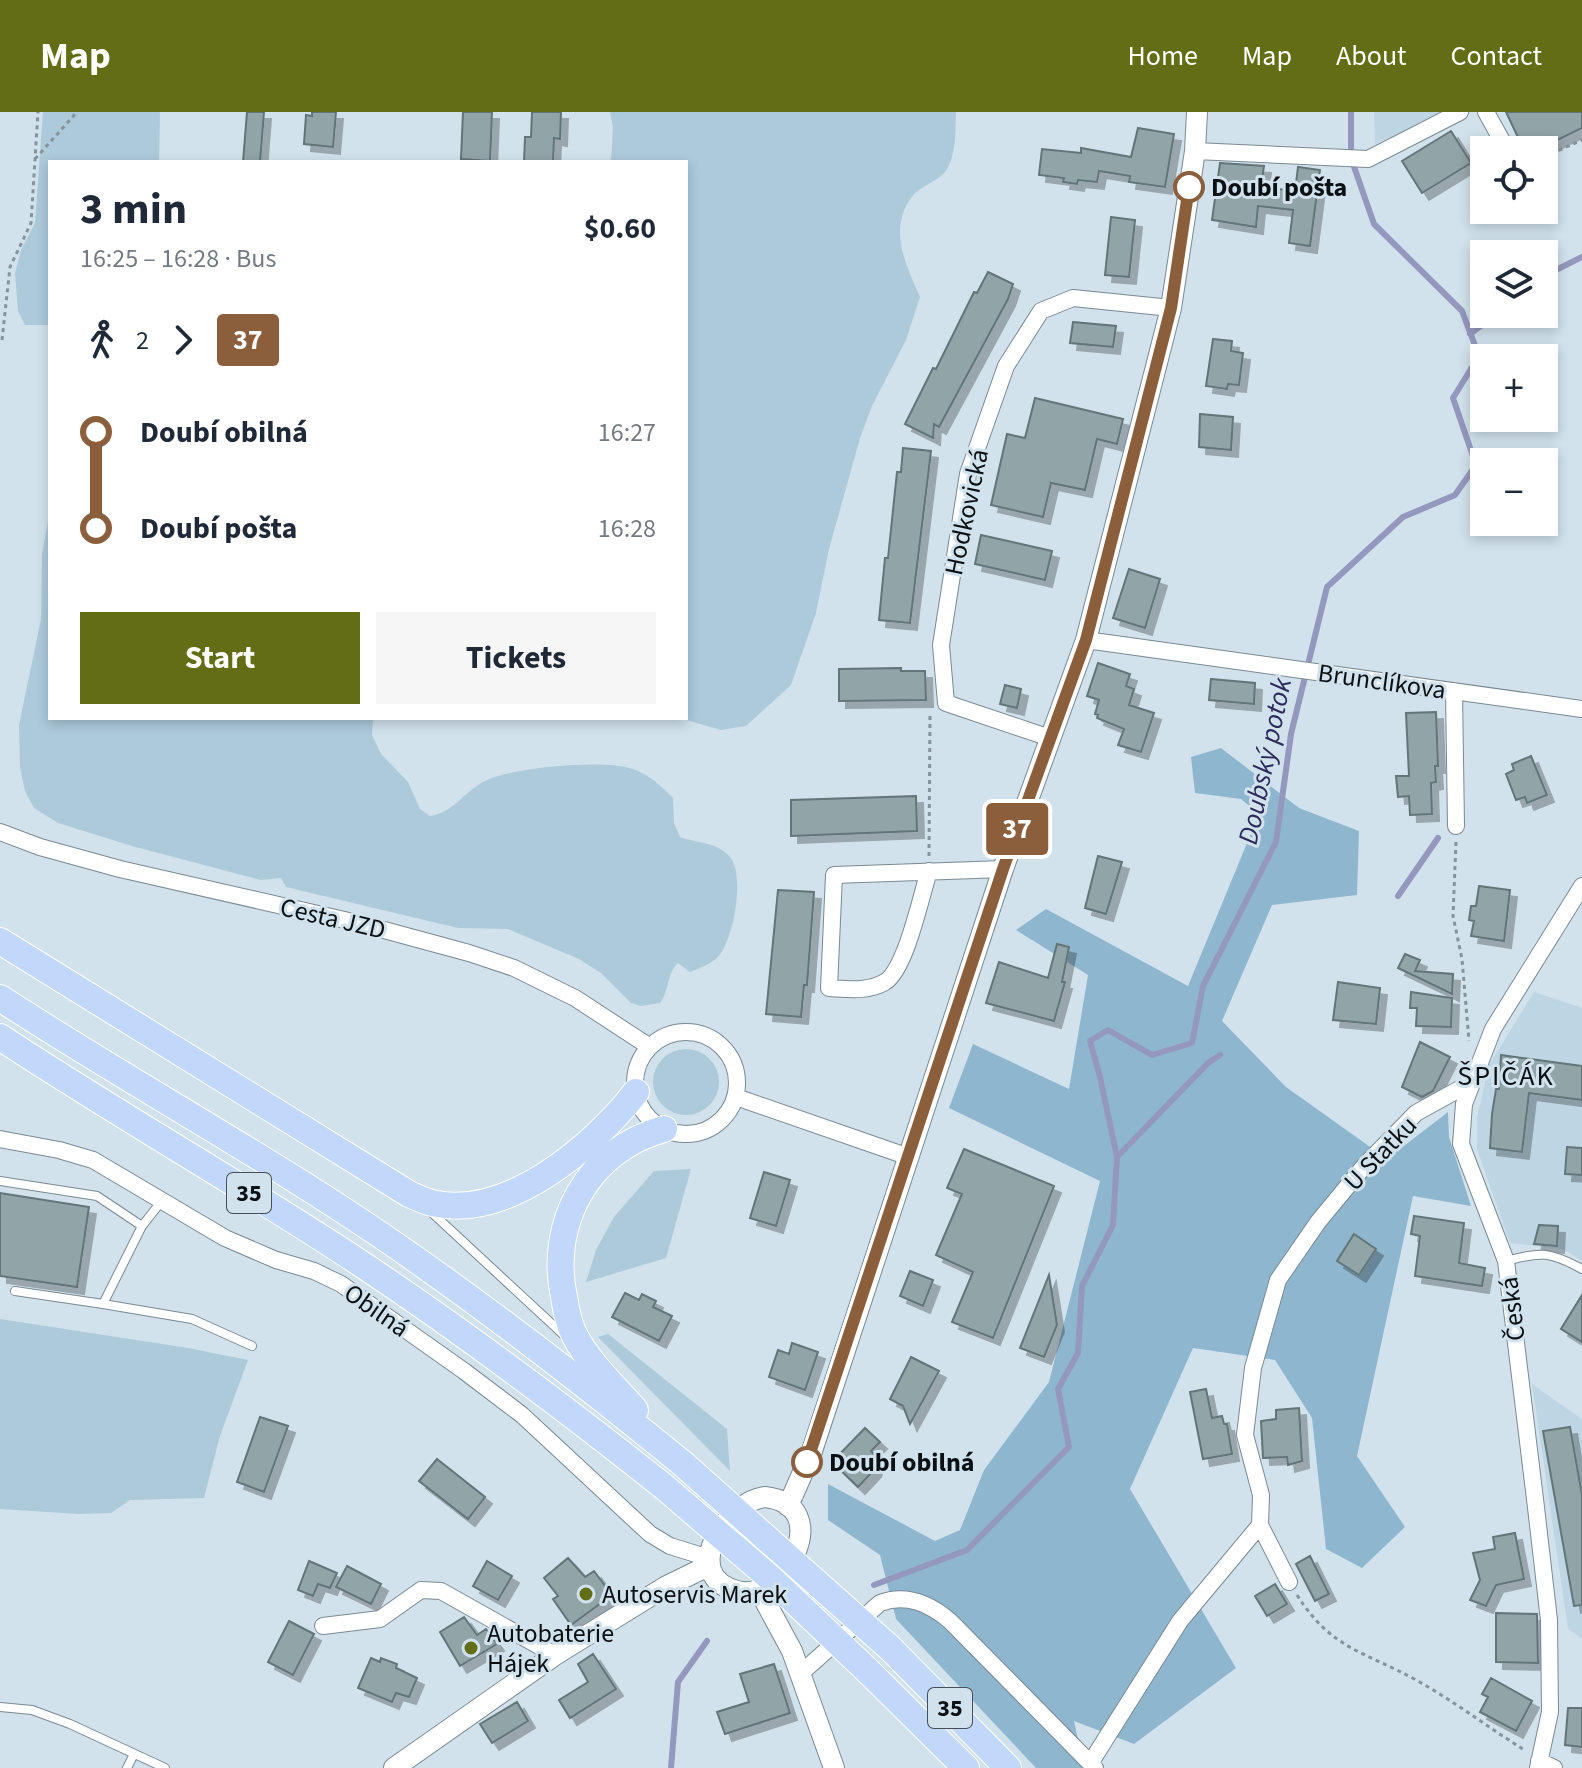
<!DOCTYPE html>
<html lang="en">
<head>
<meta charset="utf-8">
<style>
	body { margin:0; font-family:"Source Sans 3",sans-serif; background:#f6f6f7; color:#1f2937; height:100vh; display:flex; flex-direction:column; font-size:30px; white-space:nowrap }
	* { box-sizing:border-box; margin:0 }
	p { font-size:26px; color:#747a83 }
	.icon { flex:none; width:44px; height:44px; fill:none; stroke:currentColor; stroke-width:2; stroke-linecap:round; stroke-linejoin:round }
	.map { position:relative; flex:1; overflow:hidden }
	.details { position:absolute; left:48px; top:48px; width:640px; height:560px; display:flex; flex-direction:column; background:#fff; border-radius:0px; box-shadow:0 4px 12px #0003 }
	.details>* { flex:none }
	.badge { padding:0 16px; border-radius:6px; font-size:28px; line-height:52px }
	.fabs { position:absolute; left:1470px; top:24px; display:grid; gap:16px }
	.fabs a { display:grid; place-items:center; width:88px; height:88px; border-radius:0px; background:#fff; box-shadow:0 4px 12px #0003; font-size:40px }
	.map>.badge { position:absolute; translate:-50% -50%; box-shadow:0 0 0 4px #fff }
	.legs { display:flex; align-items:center; gap:12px; height:88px; padding:0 32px; font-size:26px }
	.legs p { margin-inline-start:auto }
	.overview { display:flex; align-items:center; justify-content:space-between; height:136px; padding:0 32px }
	h1 { font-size:44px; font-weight:700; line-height:60px }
	.action { display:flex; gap:16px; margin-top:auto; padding:16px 32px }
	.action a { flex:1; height:92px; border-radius:0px; background:#626d15; color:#fff; font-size:32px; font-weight:700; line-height:92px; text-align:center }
	.action a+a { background:#f6f6f7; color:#1f2937 }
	ul { padding:0 32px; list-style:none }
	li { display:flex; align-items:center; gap:28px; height:96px; font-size:30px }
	li i { display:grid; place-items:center; width:12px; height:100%; margin:0 10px; background:currentColor }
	li i::after { content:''; width:20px; height:20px; margin:-10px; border:6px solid; border-radius:50%; background:#fff }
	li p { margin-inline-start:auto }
	li:first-child i { background:linear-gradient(#0000 50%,currentColor 0) }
	li:last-child i { background:linear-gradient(currentColor 50%,#0000 0) }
	header { display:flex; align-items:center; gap:48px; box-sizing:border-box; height:112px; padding:0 40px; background:#626d15; color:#fff }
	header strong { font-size:38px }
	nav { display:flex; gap:44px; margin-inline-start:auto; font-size:28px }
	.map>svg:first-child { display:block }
</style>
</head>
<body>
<header>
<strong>Map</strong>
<nav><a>Home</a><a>Map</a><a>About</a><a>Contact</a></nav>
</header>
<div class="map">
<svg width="1582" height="1656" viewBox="0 0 1582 1656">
	<defs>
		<filter id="shadow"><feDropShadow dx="7" dy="7" stdDeviation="0" flood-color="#0004"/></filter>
	</defs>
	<rect width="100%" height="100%" fill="#d1e2ec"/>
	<!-- built -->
	<path fill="#bed6e4" d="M 1374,0 L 1447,0 L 1375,32 Z
		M 1534,880 L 1582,896 L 1582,1149 L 1563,1137 L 1510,1131 L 1477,1037 L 1477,1006 L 1489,953 Z
		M 1532,1272 L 1582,1307 L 1582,1527 L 1568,1517 Z"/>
	<!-- green -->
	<path fill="#adcada" d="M 43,0 L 160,0 L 159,50 L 50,50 L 50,213 L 25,213 L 18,199 L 15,161 L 21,138 L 35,111 Z
		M 610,0 L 956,0 C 955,20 957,43 945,60 C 937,70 919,74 911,86 C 888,118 906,153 920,185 L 906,228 L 872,294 L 860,326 L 829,437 L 816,501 L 791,573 L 746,614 L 721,618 L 679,606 L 686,606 L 686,50 L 611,50 L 613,15 Z
		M 50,399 L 50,606 L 373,606 L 372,623 L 381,642 L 408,670 L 420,697 L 430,704 C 454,701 465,678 487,668 C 516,655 604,647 633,657 C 650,663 661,674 673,686 L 674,711 L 680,725 C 698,732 716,729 730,745 C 745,763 734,822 721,841 C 715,851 700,856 690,860 L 678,851 C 666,862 670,878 660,891 L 641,894 L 631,891 L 601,861 L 579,847 L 508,817 L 458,816 L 286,775 L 281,766 L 261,768 L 132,734 L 58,711 L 34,696 L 25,679 L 20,655 L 19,613 L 41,507 L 42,442 Z
		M653 970a33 33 0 1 1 66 0a33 33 0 1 1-66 0Z
		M 691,1057 L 666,1146 L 586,1170 L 596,1138 L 614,1105 L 654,1059 Z
		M 0,1207 L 188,1236 L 248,1248 L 220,1324 L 204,1386 L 130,1388 L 111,1401 L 79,1402 L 0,1397 Z
		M 608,1222 L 727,1317 L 730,1359 L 598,1225 Z"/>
	<!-- forest -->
	<path fill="#8eb7cf" d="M 1221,636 L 1299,696 L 1359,719 L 1357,783 L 1272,793 L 1222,909 L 1286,975 L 1387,1047 L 1448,1000 L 1449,1025 L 1471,1094 L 1413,1084 L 1357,1344 L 1405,1415 L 1362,1456 L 1326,1437 L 1312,1306 L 1275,1248 L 1193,1236 L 1130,1377 L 1236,1556 L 1134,1632 L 1074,1609 L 1084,1656 L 1036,1656 L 896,1507 L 880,1443 L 828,1408 L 828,1372 L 935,1429 L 960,1418 L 984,1358 L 1049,1270 L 1100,1069 L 949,996 L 973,932 L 1069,977 L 1088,863 L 1016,818 L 1046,797 L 1188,874 L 1259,702 L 1241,687 L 1195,681 L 1191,645 Z"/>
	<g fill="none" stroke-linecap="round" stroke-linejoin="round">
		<!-- stream -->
		<path stroke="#9598be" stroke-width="6" d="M 1351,0 L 1351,43
			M 1544,164 L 1582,145
			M 1470,222 L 1496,202
			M 1398,784 L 1438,726
			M 1117,1045 L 1208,951 L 1220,943
			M 874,1473 L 967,1438 L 1069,1335 L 1058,1277 L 1078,1241 L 1082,1174 L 1113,1113 L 1117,1045 L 1100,965 L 1090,929 L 1108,918 L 1152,943 L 1192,931 L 1203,874 L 1276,730 L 1291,622 L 1327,475 L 1403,405 L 1455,383 L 1476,353 L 1453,286 L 1479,244 L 1462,199 L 1374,112 L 1352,49
			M 671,1656 L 678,1570 L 707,1529"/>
	</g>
	<!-- building -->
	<path fill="#91a4a8" stroke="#627578" stroke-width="2" filter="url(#shadow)" d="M 247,0 L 264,0 L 260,50 L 243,50 Z
		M 312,0 L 336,0 L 333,35 L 304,32 L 306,3 L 312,4 Z
		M 463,0 L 492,0 L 490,49 L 461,47 Z
		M 532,0 L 561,0 L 560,27 L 554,26 L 553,50 L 524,50 L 525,25 L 531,25 Z
		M 1506,0 L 1582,0 L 1582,16 L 1537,38 L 1524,38 Z
		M 1138,16 L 1174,22 L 1165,75 L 1129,70 L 1130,64 L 1099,59 L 1097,70 L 1078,68 L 1077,72 L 1063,70 L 1064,66 L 1039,63 L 1042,37 L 1081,41 L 1081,36 L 1131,45 Z
		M 1451,19 L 1471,51 L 1422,81 L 1402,49 Z
		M 1220,51 L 1264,54 L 1261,75 L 1295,79 L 1298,55 L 1320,58 L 1310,134 L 1289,131 L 1293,98 L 1258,94 L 1256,115 L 1212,108 Z
		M 1111,105 L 1135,108 L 1129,165 L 1105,163 Z
		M 988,160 L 1013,172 L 1008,187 L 939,315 L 934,312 L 933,326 L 905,312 L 933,256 L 936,257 L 974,180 L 977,181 Z
		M 1073,210 L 1116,214 L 1113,235 L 1070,231 Z
		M 1213,227 L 1232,229 L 1231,239 L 1243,241 L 1239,273 L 1228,272 L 1227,277 L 1206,274 Z
		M 1035,286 L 1123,307 L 1117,332 L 1097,327 L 1085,378 L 1051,371 L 1043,405 L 991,393 L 1007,322 L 1025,326 Z
		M 1200,302 L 1233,305 L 1231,338 L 1199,335 Z
		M 903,336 L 931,339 L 910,511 L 879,508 L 885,446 L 888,446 L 897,360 L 901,360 Z
		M 981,423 L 1052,439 L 1045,468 L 975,452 Z
		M 1129,457 L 1160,467 L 1145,516 L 1113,506 Z
		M 1098,551 L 1130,562 L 1126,574 L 1134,577 L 1129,593 L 1154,601 L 1141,640 L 1118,633 L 1124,617 L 1097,606 L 1098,603 L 1095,602 L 1099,588 L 1087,584 Z
		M 901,556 L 901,559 L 925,559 L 926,588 L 839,589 L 839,557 Z
		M 1211,567 L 1255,571 L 1254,592 L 1209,588 Z
		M 1005,573 L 1021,577 L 1017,596 L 1000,592 Z
		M 1436,600 L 1438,654 L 1435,654 L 1436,670 L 1431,671 L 1432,702 L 1410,703 L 1409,684 L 1398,685 L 1396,664 L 1409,664 L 1406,601 Z
		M 1531,644 L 1547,683 L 1527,691 L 1525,685 L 1516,688 L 1506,662 L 1514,658 L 1512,652 Z
		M 916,684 L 917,719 L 791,724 L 791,688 Z
		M 1098,744 L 1122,750 L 1106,802 L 1085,796 Z
		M 1479,774 L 1510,778 L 1504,829 L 1471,824 L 1474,809 L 1469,808 L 1471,794 L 1476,794 Z
		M 778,778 L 814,780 L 807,873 L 804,873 L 801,905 L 766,902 Z
		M 1057,832 L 1069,835 L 1062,870 L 1065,870 L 1054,909 L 986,891 L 999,850 L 1048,866 Z
		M 1405,842 L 1420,848 L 1415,859 L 1453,862 L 1452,882 L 1398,856 Z
		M 1338,870 L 1380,876 L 1376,912 L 1333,908 Z
		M 1411,880 L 1452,886 L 1451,915 L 1416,914 L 1417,896 L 1410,896 Z
		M 1420,930 L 1450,945 L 1433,979 L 1422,985 L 1402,975 Z
		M 1501,943 L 1582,954 L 1582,988 L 1529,981 L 1522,1040 L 1490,1036 L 1492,1002 L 1496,977 L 1499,977 Z
		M 1567,1035 L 1582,1036 L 1582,1063 L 1565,1062 Z
		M 964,1037 L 1054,1074 L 993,1226 L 952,1210 L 973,1160 L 936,1143 L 962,1082 L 947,1076 Z
		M 764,1060 L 790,1068 L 776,1114 L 750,1106 Z
		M 0,1081 L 89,1095 L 77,1175 L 0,1164 Z
		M 1414,1104 L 1464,1111 L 1459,1151 L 1485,1156 L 1482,1174 L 1415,1164 L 1420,1124 L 1411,1122 Z
		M 1539,1113 L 1558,1114 L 1557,1134 L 1534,1132 Z
		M 1354,1122 L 1376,1137 L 1359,1163 L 1337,1149 Z
		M 910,1159 L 933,1168 L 923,1194 L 900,1184 Z
		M 1049,1163 L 1057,1213 L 1044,1245 L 1020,1236 Z
		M 625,1181 L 639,1188 L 642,1182 L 656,1189 L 653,1195 L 672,1204 L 659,1229 L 612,1205 Z
		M 1582,1183 L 1582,1230 L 1561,1217 Z
		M 792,1231 L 818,1240 L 805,1278 L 769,1265 L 778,1238 L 789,1242 Z
		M 911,1245 L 939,1259 L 910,1312 L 903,1294 L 890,1287 Z
		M 1206,1277 L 1212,1306 L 1222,1304 L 1224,1312 L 1227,1312 L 1232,1342 L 1203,1347 L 1190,1280 Z
		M 1299,1296 L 1302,1349 L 1288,1353 L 1287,1345 L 1263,1346 L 1261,1309 L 1276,1307 L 1276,1298 Z
		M 260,1305 L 288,1314 L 264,1380 L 237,1370 Z
		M 1570,1315 L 1582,1383 L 1582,1493 L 1574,1494 L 1543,1319 Z
		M 865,1316 L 880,1330 L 871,1339 L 878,1347 L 874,1358 L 858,1375 L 832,1350 Z
		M 437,1347 L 485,1385 L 468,1407 L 419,1369 Z
		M 1515,1421 L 1524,1467 L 1496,1473 L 1486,1494 L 1470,1488 L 1480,1468 L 1473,1441 L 1495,1437 L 1493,1425 Z
		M 1310,1444 L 1329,1482 L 1315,1489 L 1296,1452 Z
		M 568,1446 L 585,1465 L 594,1459 L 612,1483 L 571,1513 L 553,1487 L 558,1484 L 544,1466 Z
		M 309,1449 L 337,1461 L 330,1476 L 318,1472 L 313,1484 L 298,1478 Z
		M 487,1449 L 512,1464 L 498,1488 L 473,1474 Z
		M 347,1454 L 381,1472 L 371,1492 L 336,1475 Z
		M 1275,1472 L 1287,1492 L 1267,1504 L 1255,1484 Z
		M 1496,1501 L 1537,1502 L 1538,1551 L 1496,1550 Z
		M 464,1505 L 477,1523 L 486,1517 L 497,1532 L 460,1554 L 440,1520 Z
		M 289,1509 L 314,1522 L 293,1563 L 268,1550 Z
		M 593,1542 L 616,1577 L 570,1606 L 559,1588 L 588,1570 L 578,1552 Z
		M 371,1546 L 380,1550 L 381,1546 L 397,1552 L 396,1556 L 417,1566 L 409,1585 L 396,1581 L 392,1590 L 358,1576 Z
		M 774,1552 L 790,1601 L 725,1622 L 717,1600 L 749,1590 L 740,1562 Z
		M 1491,1566 L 1532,1589 L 1516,1619 L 1480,1600 L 1488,1585 L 1482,1582 Z
		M 517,1590 L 528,1609 L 492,1631 L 480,1612 Z
		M 1568,1596 L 1582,1596 L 1582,1635 L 1565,1633 Z"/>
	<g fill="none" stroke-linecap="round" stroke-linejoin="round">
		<defs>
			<path id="service" d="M 0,1069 L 97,1084 L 142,1114
				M 429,1098 L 566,1225
				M 1506,1149 C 1541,1139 1551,1140 1582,1157
				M 15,1179 L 103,1192 L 142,1114 L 161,1090
				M 103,1192 L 192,1207 L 252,1234
				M 0,1595 L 32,1598 L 70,1612 L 165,1656
				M 127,1656 L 134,1642"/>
			<path id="minor" d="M 1486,0 L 1507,38
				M 1195,39 L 1368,47 L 1460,0
				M 1086,528 L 1582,597
				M 1454,579 L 1456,714
				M 1050,626 L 946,591 L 941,533 L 968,362 L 1006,254 L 1041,199 L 1073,186 L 1171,196
				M 0,720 L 40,735 L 120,757 L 362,812 L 469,841 L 514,856 L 575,886 L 650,935
				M 929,759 C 921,784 906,857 885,870 C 868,880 848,877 829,876 L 834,763 L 1003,757
				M635 971a51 51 0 1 1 102 0a51 51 0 1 1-102 0Z
				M 736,985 L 909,1045
				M 0,1027 L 59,1038 L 93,1048 L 225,1126 L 276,1148 L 314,1159 L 341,1172 L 464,1259 L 522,1303 L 650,1422 L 670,1434 L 709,1446
				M 1289,1470 L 1260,1413 L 1261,1383 L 1245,1323 L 1253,1256 L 1278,1168 L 1318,1110 L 1365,1053 L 1416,1001 L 1472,970
				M 323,1514 L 380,1507 L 421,1478 L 441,1479 L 555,1543
				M 801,1561 L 880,1491 C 907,1481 930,1492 950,1509 L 1095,1656
				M 1539,1649 L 1554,1656
				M 1091,1650 L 1180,1509 L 1260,1413
				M 1538,1656 L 1550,1600 L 1549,1508 L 1535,1387 L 1506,1149 L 1461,1032 L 1464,992 L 1493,917 L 1582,774"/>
			<path id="tertiary" d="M 765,1385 C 837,1393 784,1492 737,1479 C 679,1464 725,1390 765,1385 Z
				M 788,1394 L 811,1342 L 1003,757 L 1086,528 L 1171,196 L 1195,39 L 1197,0
				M 759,1478 L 792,1539 L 834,1656
				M 394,1656 L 555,1543 L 665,1475 L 710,1453"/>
			<path id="trunk" d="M 0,829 L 409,1082 C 416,1085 424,1089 432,1091 C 507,1109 594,1034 636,980
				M 0,886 C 126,968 258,1040 382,1124 C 486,1195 585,1272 682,1351
				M 0,925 C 118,1003 242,1073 360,1151 C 465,1221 565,1296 663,1374
				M 635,1298 C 615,1275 590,1252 576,1226 C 569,1214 566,1198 564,1185 C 548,1110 589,1037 664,1017
				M 891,1537 L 1008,1656
				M 869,1560 L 966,1656"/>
		</defs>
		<!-- service casing -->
		<use href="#service" stroke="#7a8992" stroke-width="10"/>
		<!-- minor casing -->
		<use href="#minor" stroke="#7a8992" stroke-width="18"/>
		<!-- tertiary casing -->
		<use href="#tertiary" stroke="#7a8992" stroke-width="22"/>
		<!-- trunk casing -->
		<use href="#trunk" stroke="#fff" stroke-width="28"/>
		<!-- path -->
		<path stroke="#87939b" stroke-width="3" stroke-dasharray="4 4" stroke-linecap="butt" d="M 1544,45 L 1582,28
			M 35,47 L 77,0
			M 2,228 L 10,155 L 31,111 L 38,0
			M 1456,730 L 1453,804 L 1462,847 L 1469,929
			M 929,744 L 930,600
			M 1297,1483 C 1332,1538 1364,1539 1416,1568 C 1454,1589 1489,1616 1526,1639"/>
		<!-- service -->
		<use href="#service" stroke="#fff" stroke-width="8"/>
		<!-- minor -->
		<use href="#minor" stroke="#fff" stroke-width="16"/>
		<!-- tertiary -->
		<use href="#tertiary" stroke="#fff" stroke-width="20"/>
		<!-- trunk -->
		<use href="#trunk" stroke="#c2d8fa" stroke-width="26"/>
		<defs>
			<path id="trunk-bridge" d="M 682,1351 L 891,1537
				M 663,1374 L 769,1465 L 869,1560"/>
		</defs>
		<!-- trunk-bridge casing -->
		<use href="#trunk-bridge" stroke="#fff" stroke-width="28" stroke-linecap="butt"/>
		<!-- trunk-bridge -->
		<use href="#trunk-bridge" stroke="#c2d8fa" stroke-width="26"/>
	</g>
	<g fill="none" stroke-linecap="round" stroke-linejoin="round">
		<defs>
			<path id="line-1" d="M 807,1350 L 1003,757 L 1086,528 L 1171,196 L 1189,75"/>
		</defs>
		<!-- line-1 casing -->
		<use href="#line-1" stroke="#fff" stroke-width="18"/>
		<!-- line-1 -->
		<use href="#line-1" stroke="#8b5e3c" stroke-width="12"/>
	</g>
	<!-- markers -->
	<g fill="#fff" stroke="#8b5e3c" stroke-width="4">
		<circle cx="1189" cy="75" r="14"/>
		<circle cx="807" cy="1350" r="14"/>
	</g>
	<g fill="#626d15" stroke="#d1e2ec" stroke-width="3">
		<circle cx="586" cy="1482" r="8"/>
		<circle cx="471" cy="1536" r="8"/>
	</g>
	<g text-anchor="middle" stroke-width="6" stroke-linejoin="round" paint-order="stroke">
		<!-- shield labels -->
		<g fill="#d1e2ec" stroke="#464f55" stroke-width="2">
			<rect x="227" y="1061" width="44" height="40" rx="6"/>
			<rect x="928" y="1576" width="44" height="40" rx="6"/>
		</g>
		<g font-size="24" font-weight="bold" fill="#0b1014">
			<text x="249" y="1089">35</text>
			<text x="950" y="1604">35</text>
		</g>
		<!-- stop labels -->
		<g font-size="26" font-weight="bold" fill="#0b1014" stroke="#d1e2ec" text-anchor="start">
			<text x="1211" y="84">Doubí pošta</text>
			<text x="829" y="1359">Doubí obilná</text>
		</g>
		<!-- street labels -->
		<g font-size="26" fill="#0b1014" stroke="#d1e2ec">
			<text transform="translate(966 400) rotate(-78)" y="9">Hodkovická</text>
			<text transform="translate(1382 569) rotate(8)" y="9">Brunclíkova</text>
			<text transform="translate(333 806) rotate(13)" y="9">Cesta JZD</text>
			<text transform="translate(1380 1041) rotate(-46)" y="9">U Statku</text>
			<text transform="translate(1512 1197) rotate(-97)" y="9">Česká</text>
			<text transform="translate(377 1198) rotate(35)" y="9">Obilná</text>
		</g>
		<!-- poi labels -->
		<g font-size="26" fill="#0b1014" stroke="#d1e2ec" text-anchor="start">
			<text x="602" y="1491">Autoservis Marek</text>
			<text x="487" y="1530">Autobaterie<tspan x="487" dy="30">Hájek</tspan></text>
		</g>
		<!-- water labels -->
		<g font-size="28" font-style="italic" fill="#2b2a5b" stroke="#d1e2ec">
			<text transform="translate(1264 649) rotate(-78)" y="10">Doubský potok</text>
		</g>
		<!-- neighbourhood labels -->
		<g font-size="28" letter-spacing="2" fill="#0b1014" stroke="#d1e2ec">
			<text x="1506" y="973">ŠPIČÁK</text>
		</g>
	</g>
</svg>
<div class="fabs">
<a><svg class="icon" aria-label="locate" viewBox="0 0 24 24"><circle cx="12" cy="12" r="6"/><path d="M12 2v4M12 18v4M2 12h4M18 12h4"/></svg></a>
<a><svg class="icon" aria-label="layers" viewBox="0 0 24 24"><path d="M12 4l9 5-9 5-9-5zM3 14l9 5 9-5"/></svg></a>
<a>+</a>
<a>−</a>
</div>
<b class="badge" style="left:1017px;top:717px;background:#8b5e3c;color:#fff">37</b>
<section class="details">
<div class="overview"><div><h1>3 min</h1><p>16:25 – 16:28 · Bus</p></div><b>$0.60</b></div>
<div class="legs"><svg class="icon" aria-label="walk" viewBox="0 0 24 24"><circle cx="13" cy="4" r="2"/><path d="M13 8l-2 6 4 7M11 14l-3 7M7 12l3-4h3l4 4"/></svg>2<svg class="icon" aria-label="forward" viewBox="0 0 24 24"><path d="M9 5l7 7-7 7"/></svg><b class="badge" style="background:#8b5e3c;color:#fff">37</b></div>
<ul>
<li><i style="color:#8b5e3c"></i><b>Doubí obilná</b><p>16:27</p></li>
<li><i style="color:#8b5e3c"></i><b>Doubí pošta</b><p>16:28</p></li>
</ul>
<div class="action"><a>Start</a><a>Tickets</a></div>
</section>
</div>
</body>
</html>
